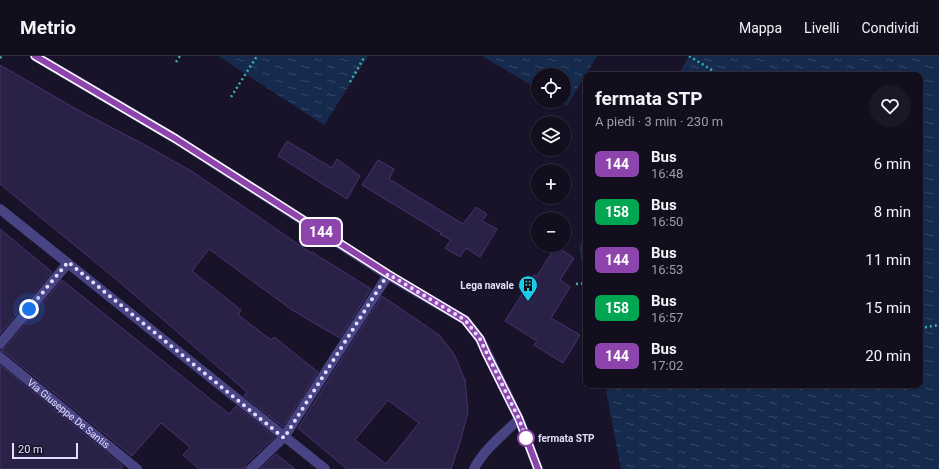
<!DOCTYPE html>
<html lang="it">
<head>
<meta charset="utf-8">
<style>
	body { margin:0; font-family:Roboto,sans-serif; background:#1b1727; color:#f1f3f6; height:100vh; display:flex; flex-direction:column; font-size:15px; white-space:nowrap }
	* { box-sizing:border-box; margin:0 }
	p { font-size:13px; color:#9c9ca4 }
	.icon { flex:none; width:22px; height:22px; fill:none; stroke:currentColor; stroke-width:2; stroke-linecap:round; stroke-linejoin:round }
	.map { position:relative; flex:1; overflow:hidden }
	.side { position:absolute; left:583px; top:16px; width:340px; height:316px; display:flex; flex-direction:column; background:#120e1e; border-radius:8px; box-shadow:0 1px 3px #0004,0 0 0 1px #312e3c }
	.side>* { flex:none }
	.badge { padding:0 8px; border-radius:6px; font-size:14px; line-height:26px }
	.fabs { position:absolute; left:531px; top:12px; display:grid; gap:8px }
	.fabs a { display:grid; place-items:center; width:40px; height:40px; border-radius:50%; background:#120e1e; box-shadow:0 1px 3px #0004,0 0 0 1px #312e3c; font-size:20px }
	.scale { position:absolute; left:12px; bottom:10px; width:66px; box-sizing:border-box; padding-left:4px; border:2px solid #e2ddfc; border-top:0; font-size:11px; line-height:14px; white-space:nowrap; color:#e2ddfc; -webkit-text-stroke:3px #181328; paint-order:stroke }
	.you { position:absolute; width:20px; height:20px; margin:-10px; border:3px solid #fff; border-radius:50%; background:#1a73e8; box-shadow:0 0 0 6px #1a73e833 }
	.map>.badge { position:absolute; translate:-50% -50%; box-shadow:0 0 0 2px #fff }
	.round { display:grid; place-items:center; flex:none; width:42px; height:42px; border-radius:21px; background:#1b1727 }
	.summary { display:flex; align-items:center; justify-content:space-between; height:68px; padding:0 12px }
	h1 { font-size:19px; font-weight:700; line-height:30px }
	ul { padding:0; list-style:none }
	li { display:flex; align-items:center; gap:12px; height:48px; padding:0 12px }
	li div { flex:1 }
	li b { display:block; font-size:15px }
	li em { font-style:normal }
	li .badge { min-width:44px; font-weight:700; text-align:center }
	header { display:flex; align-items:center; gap:24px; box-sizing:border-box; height:56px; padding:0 20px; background:#120e1e; border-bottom:1px solid #312e3c }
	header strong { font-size:19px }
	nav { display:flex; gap:22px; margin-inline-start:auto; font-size:14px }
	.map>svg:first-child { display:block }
</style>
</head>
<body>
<header>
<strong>Metrio</strong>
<nav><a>Mappa</a><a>Livelli</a><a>Condividi</a></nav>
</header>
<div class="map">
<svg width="939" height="413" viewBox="0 0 939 413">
	<defs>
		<pattern id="water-ripples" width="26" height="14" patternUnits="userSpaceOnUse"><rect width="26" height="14" fill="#162a4d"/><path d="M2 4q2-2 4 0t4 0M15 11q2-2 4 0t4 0" fill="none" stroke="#384868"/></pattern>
	</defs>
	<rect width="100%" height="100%" fill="#181328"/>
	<!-- water -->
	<path fill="url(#water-ripples)" d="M 218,0 L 368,0 L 324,69 Z
		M 482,0 L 597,0 L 567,50 L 559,45 L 564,45 L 564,19 L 538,19 L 538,33 Z
		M 689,0 L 939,0 L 939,413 L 621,413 L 605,329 L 920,329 L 920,19 L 678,19 Z
		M 586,179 L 586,227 L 579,191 Z"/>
	<!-- building -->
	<path fill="#2a2147" stroke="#443570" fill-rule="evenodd" d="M 0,9 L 78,54 L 147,90 L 193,116 L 311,197 L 312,196 L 371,233 L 340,282 L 292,254 L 209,193 L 192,215 L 241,254 L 238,259 L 271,284 L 274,281 L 318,316 L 283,371 L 244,340 L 247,336 L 117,224 L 0,128 Z
		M 287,85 L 332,112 L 337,103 L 360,120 L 347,143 L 278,100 Z
		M 378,104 L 394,113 L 389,123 L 443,156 L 463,168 L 476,151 L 487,158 L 482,165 L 497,173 L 480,201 L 466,192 L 460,201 L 445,192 L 451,184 L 440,178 L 441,177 L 362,129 Z
		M 0,173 L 52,216 L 0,278 Z
		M 556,190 L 574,202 L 560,224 L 570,231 L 551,262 L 580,279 L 563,307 L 534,289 L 537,285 L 505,265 L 534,219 L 537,220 Z
		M 62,224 L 229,358 L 236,350 L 275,381 L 246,408 L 245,413 L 199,413 L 183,399 L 190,391 L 161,367 L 132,400 L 4,296 L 0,295 L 5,292 Z
		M 382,240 L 439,279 L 454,298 L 465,324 L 468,356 L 460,386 L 451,413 L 347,413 L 298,372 ZM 388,344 L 419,367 L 386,408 L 355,384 Z
		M 0,309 L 123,410 L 121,413 L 0,413 Z
		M 276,398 L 295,413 L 260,413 Z"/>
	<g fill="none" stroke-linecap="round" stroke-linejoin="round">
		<!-- path -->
		<path stroke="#3db0ae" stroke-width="2.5" stroke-dasharray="2 3" stroke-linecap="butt" d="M 689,0 L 720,19
			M 0,2 L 2,0
			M 176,6 L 180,0
			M 350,26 L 365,0
			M 231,41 L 257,0
			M 576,228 L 586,227
			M 920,272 L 939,269"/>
		<!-- pedestrian -->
		<path stroke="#484382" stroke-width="10" d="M 251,413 L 284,381"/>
		<!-- minor -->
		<g stroke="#484382" stroke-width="10">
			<path d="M 0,153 L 325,413"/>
			<path d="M 0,288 L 68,207"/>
			<path id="s1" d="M 0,301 L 137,413"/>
			<path d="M 284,381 L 388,219"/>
			<path d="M 474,413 C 483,394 504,378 519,363"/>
		</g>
		<!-- tertiary -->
		<path stroke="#484382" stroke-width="10" d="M 35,0 L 176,83 L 388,219 L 465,264 L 480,283 L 519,363 L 538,413"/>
	</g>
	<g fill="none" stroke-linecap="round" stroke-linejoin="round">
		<defs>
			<path id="line" d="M 35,0 L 176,83 L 388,218 L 465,264 L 480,283 L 486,297 L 519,363 L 538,413"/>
		</defs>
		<!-- line casing -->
		<use href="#line" stroke="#fff" stroke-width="9"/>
		<!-- line -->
		<use href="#line" stroke="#8e44ad" stroke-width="6"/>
		<!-- walk -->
		<path stroke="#e2ddfc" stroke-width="4" stroke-dasharray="0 7.2" d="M 29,253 L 68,206 L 284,382 L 388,218 L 465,264 L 480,283 L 519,363 L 526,382"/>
	</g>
	<!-- icons -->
	<defs>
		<symbol id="building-pin" viewBox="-11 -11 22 30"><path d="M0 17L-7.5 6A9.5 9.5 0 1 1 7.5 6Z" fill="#1dcae8" stroke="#181328"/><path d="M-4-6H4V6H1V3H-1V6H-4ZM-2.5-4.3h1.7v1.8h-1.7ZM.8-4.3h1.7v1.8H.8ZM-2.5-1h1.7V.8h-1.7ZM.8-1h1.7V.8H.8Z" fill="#111"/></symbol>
	</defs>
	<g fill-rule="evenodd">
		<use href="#building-pin" x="517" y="218" width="22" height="30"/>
	</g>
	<!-- markers -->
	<circle fill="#fff" stroke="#8e44ad" stroke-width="2" cx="526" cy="382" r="8"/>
	<g text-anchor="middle" stroke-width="4" stroke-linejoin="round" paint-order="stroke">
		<!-- poi labels -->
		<g font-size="10" font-weight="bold" fill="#e2ddfc" stroke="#181328" text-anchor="end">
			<text x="514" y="233">Lega navale</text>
		</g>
		<!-- street labels -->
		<g font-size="10" fill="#e2ddfc" stroke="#181328">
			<text dy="4" stroke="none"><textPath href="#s1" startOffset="89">Via Giuseppe De Santis</textPath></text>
		</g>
		<!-- stop labels -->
		<g font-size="10" font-weight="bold" fill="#e2ddfc" stroke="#181328" text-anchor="start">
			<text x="538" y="386">fermata STP</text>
		</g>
	</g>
</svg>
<div class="fabs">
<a><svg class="icon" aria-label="locate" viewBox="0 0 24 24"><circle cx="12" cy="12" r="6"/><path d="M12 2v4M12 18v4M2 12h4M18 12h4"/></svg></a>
<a><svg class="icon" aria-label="layers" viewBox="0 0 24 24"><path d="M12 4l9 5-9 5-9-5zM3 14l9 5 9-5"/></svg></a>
<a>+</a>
<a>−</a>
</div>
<div class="scale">20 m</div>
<div class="you" style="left:29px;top:253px"></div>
<b class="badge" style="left:321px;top:176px;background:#8e44ad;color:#fff">144</b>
<section class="side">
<div class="summary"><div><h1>fermata STP</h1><p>A piedi · 3 min · 230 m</p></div><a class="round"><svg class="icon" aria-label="heart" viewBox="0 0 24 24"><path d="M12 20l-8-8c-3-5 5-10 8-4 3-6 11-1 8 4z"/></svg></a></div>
<ul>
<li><span class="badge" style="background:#8e44ad;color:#fff">144</span><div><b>Bus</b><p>16:48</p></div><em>6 min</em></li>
<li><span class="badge" style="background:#00a651;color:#fff">158</span><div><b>Bus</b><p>16:50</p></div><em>8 min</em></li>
<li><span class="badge" style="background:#8e44ad;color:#fff">144</span><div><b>Bus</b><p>16:53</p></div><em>11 min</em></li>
<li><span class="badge" style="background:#00a651;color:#fff">158</span><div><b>Bus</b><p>16:57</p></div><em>15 min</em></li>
<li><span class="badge" style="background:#8e44ad;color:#fff">144</span><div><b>Bus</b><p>17:02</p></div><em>20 min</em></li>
</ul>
</section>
</div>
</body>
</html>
